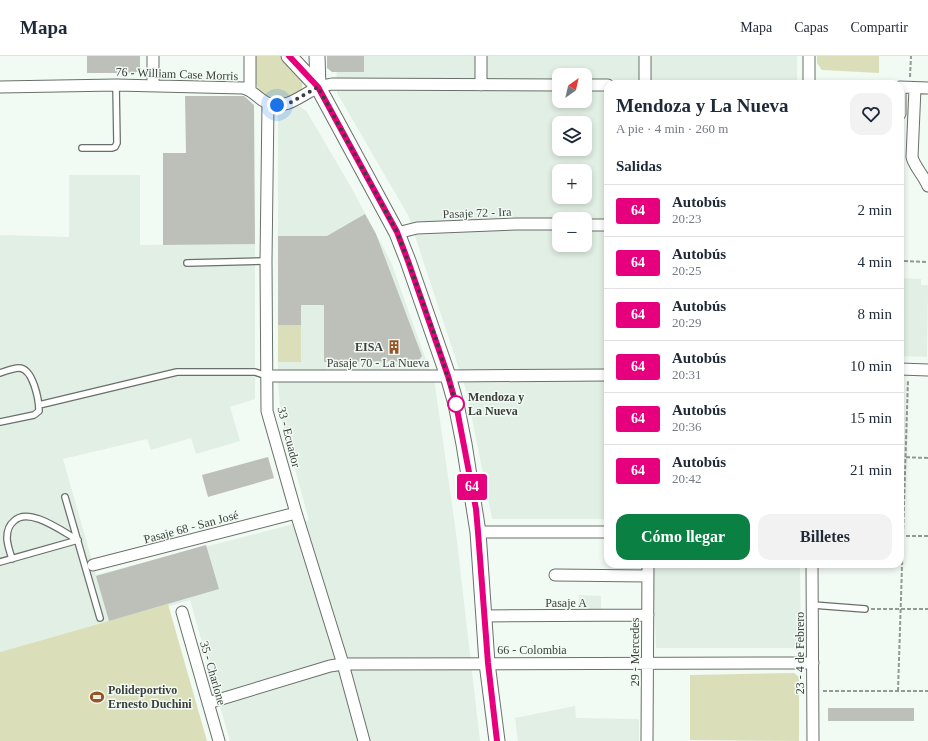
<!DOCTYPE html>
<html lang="es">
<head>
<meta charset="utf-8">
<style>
	body { margin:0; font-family:Georgia,serif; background:#f2f2f3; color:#1f2937; height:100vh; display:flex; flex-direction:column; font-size:15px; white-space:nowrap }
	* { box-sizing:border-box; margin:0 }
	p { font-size:13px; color:#747a83 }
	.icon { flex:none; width:22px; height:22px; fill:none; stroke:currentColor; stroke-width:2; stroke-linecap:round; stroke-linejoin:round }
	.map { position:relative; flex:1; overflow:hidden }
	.panel { position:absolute; left:604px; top:24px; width:300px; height:488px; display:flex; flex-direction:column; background:#fff; border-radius:12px; box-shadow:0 2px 6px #0003 }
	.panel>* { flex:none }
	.badge { padding:0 8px; border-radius:3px; font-size:14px; line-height:26px }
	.needle { width:26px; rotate:34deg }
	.buttons { position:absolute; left:552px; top:12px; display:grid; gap:8px }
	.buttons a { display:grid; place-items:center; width:40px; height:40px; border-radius:8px; background:#fff; box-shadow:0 2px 6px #0003; font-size:20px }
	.you { position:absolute; width:20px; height:20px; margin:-10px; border:3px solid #fff; border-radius:50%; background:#1a73e8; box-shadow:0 0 0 6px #1a73e833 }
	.map>.badge { position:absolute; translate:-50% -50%; box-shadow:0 0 0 2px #fff }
	h2 { padding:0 12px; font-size:15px; line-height:36px }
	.round { display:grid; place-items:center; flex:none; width:42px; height:42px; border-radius:12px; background:#f2f2f3 }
	.overview { display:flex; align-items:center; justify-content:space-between; height:68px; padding:0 12px }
	h1 { font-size:19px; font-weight:700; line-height:30px }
	.button { display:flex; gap:8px; margin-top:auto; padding:8px 12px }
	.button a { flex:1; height:46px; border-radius:12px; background:#0b8043; color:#fff; font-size:16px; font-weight:700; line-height:46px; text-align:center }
	.button a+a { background:#f2f2f3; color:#1f2937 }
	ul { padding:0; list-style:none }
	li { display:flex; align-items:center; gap:12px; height:52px; padding:0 12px; border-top:1px solid #e0e1e3 }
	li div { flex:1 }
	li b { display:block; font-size:15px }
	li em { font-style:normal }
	li .badge { min-width:44px; font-weight:700; text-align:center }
	header { display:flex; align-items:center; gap:24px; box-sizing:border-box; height:56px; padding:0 20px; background:#fff; border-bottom:1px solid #e0e1e3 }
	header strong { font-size:19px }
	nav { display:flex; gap:22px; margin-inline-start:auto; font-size:14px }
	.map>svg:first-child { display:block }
</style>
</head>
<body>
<header>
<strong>Mapa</strong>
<nav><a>Mapa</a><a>Capas</a><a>Compartir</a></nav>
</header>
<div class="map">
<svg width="928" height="685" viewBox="0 0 928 685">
	<rect width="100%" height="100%" fill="#f2faf4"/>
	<!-- built -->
	<path fill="#e1efe4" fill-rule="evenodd" d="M 336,0 L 797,0 L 797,28 L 608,28 L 608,463 L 492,463 L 467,337 L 408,159 L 337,37 ZM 559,19 L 585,19 L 585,45 L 559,45 ZM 559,67 L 585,67 L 585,93 L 559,93 ZM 559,115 L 585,115 L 585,141 L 559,141 ZM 559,163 L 585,163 L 585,189 L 559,189 Z
		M 299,50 L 307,56 L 351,131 L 391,206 L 435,329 L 456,477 L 480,685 L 230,685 L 190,544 L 109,568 L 108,565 L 0,596 L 0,179 L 69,181 L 69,119 L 140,119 L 140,189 L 255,188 L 255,343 L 230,351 L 240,385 L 196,398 L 191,382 L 151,394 L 147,383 L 63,403 L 96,519 L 309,464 L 281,363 L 278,327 L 278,58 Z
		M 900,222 L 921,223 L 921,229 L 928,229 L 927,301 L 900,300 Z
		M 653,508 L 800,508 L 801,592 L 656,592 Z
		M 579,539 L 601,540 L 601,556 L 578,556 Z
		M 575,650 L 576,662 L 639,663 L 639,685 L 518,685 L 515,662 Z"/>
	<!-- green -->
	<path fill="#dbdfb9" d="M 255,0 L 280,0 C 286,6 300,18 302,26 C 306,45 273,47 263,38 C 260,36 256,28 254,25 C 252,19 254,7 255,0 Z
		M 817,0 L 879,0 L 879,17 L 822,14 L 817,7 Z
		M 278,269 L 301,269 L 301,306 L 278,306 Z
		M 168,548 L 207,685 L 0,685 L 0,596 Z
		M 794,617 L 799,621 L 799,685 L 690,684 L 690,619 Z"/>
	<!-- building -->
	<path fill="#bcc0b8" d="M 87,0 L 140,0 L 140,13 L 135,17 L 87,17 Z
		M 327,0 L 364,0 L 364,16 L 332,16 L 327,12 Z
		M 185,40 L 244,40 L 254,49 L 255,188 L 163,189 L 163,97 L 186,97 Z
		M 365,158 L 376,178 L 422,300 L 418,305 L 324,306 L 324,249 L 301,249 L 301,269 L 278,269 L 278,180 L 327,180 Z
		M 268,401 L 274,422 L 208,441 L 202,419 Z
		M 206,489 L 219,533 L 109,565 L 96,520 Z
		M 828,652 L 914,652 L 914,665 L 828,665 Z"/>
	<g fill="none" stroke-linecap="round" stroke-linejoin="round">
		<defs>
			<path id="lane" d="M 82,92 L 112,92 L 115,91 L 117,87 L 116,29
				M 187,207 L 266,205
				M 0,317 C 6,315 13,312 19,312 C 33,312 39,344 39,355 L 34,359 L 0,366
				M 39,349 L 177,316 L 255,316 L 267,320
				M 65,441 L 100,562
				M 12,503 C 10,496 7,488 7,482 C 7,475 9,469 14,465 C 29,450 63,476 78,484
				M 0,506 L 78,484
				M 813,549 L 865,553"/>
			<path id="street" d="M 481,0 L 481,29
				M 645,0 L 645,28
				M 809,0 L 809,28
				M 585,29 L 608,29
				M 153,30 L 153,0
				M 0,31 L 116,29 L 243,32 C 254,34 259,45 270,48 C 288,53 301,39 317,32 C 321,30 327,29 332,28 L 559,29
				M 900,31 L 928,32
				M 915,32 L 912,101 C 914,110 924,120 928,130
				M 250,33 L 250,0
				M 268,47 L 266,205 L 267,355 L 296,457 L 343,608 L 364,685
				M 900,58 L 900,31
				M 585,169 L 608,169
				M 397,177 L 417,172 L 517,168 L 559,168
				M 900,313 L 928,314
				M 267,320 L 448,320 L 608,319
				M 478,476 L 608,476
				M 812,508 L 813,685
				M 93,509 L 296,457
				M 555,519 L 648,520
				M 182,556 L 219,685
				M 484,560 L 648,559
				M 208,647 L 330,610 L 343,608 L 813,607
				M 647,685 L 648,508"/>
			<path id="secondary" d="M 289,0 L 318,31 L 397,177 L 408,205 L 448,320 L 456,348 L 464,388 L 478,476 L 487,607 L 497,685
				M 317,0 L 318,31"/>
		</defs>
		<!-- lane casing -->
		<use href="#lane" stroke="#69706b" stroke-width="8"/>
		<!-- street casing -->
		<use href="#street" stroke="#69706b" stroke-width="13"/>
		<!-- secondary casing -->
		<use href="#secondary" stroke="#69706b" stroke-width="17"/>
		<!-- path -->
		<path stroke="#939994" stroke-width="2" stroke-dasharray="4 2" stroke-linecap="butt" d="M 910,21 L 911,0
			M 904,205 L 928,206
			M 900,401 L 928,402
			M 900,480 L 928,480
			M 871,553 L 928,553
			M 823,635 L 928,635
			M 898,635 L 908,324"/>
		<!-- lane -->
		<use href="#lane" stroke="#fff" stroke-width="5.5"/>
		<!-- street -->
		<use href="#street" stroke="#fff" stroke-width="11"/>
		<!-- secondary -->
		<use href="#secondary" stroke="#fff" stroke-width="15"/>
	</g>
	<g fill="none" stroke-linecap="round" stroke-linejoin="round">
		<defs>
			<path id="line" d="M 289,0 L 318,31 L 397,176 L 408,205 L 448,320 L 456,348 L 476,453 L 478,476 L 488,607 L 497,685"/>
		</defs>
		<!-- line casing -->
		<use href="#line" stroke="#fff" stroke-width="9"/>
		<!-- line -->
		<use href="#line" stroke="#e6007e" stroke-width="6"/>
		<!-- walk -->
		<path stroke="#3b3e3b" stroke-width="4" stroke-dasharray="0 7.2" d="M 277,49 L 288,48 L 318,31 L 397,176 L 408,205 L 436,283 L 456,348"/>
	</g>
	<!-- icons -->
	<defs>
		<symbol id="building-bare" viewBox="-9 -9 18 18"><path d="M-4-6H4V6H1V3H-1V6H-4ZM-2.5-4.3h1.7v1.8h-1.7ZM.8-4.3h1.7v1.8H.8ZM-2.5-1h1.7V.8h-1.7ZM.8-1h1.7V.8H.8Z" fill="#985426" stroke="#f2faf4" stroke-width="2.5" paint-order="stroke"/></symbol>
		<symbol id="stadium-bare" viewBox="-9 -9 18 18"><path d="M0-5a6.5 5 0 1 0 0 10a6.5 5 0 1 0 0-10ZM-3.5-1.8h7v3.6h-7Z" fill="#985426" stroke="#f2faf4" stroke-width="2.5" paint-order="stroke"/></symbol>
	</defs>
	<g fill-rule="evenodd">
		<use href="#building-bare" x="384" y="281" width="20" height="20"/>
		<use href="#stadium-bare" x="87" y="631" width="20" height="20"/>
	</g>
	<!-- markers -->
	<circle fill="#fff" stroke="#e6007e" stroke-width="2" cx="456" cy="348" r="8"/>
	<g text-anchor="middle" stroke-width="3" stroke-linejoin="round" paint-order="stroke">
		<!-- street labels -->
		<g font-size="12" fill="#3b3e3b" stroke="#f2faf4">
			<text transform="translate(177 18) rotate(2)" y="4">76 - William Case Morris</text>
			<text transform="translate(477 157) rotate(-2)" y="4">Pasaje 72 - Ira</text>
			<text x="378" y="311">Pasaje 70 - La Nueva</text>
			<text transform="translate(289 381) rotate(76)" y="4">33 - Ecuador</text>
			<text transform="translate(191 471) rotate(-15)" y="4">Pasaje 68 - San José</text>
			<text x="566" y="551">Pasaje A</text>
			<text x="532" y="598">66 - Colombia</text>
			<text transform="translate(635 596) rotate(-90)" y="4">29 - Mercedes</text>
			<text transform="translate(800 597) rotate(-90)" y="4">23 - 4 de Febrero</text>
			<text transform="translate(213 617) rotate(74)" y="4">35 - Charlone</text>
		</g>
		<!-- poi labels -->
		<g font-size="12" font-weight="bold" fill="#3b3e3b" stroke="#f2faf4" text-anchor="end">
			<text x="383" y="295">EISA</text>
			<text x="108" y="638" text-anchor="start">Polideportivo<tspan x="108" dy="14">Ernesto Duchini</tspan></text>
		</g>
		<!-- stop labels -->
		<g font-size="12" font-weight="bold" fill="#3b3e3b" stroke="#f2faf4" text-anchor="start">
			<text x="468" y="345">Mendoza y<tspan x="468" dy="14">La Nueva</tspan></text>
		</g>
	</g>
</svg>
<div class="buttons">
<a><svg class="needle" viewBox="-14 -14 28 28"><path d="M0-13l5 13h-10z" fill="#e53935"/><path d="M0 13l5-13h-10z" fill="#747a83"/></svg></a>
<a><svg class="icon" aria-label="layers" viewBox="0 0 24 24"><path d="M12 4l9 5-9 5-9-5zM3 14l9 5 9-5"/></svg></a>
<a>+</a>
<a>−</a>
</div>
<div class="you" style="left:277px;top:49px"></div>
<b class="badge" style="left:472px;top:431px;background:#e6007e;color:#fff">64</b>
<section class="panel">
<div class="overview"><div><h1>Mendoza y La Nueva</h1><p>A pie · 4 min · 260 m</p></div><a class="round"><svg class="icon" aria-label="heart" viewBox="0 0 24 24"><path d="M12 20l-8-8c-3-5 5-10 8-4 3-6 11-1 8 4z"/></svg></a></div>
<h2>Salidas</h2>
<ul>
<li><span class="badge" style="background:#e6007e;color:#fff">64</span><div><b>Autobús</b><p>20:23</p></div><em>2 min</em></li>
<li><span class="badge" style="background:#e6007e;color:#fff">64</span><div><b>Autobús</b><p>20:25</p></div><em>4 min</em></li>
<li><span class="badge" style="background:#e6007e;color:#fff">64</span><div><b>Autobús</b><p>20:29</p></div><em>8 min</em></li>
<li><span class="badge" style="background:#e6007e;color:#fff">64</span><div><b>Autobús</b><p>20:31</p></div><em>10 min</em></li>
<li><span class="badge" style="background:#e6007e;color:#fff">64</span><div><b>Autobús</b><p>20:36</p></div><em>15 min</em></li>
<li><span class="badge" style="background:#e6007e;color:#fff">64</span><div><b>Autobús</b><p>20:42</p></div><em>21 min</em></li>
</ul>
<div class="button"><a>Cómo llegar</a><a>Billetes</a></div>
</section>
</div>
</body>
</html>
